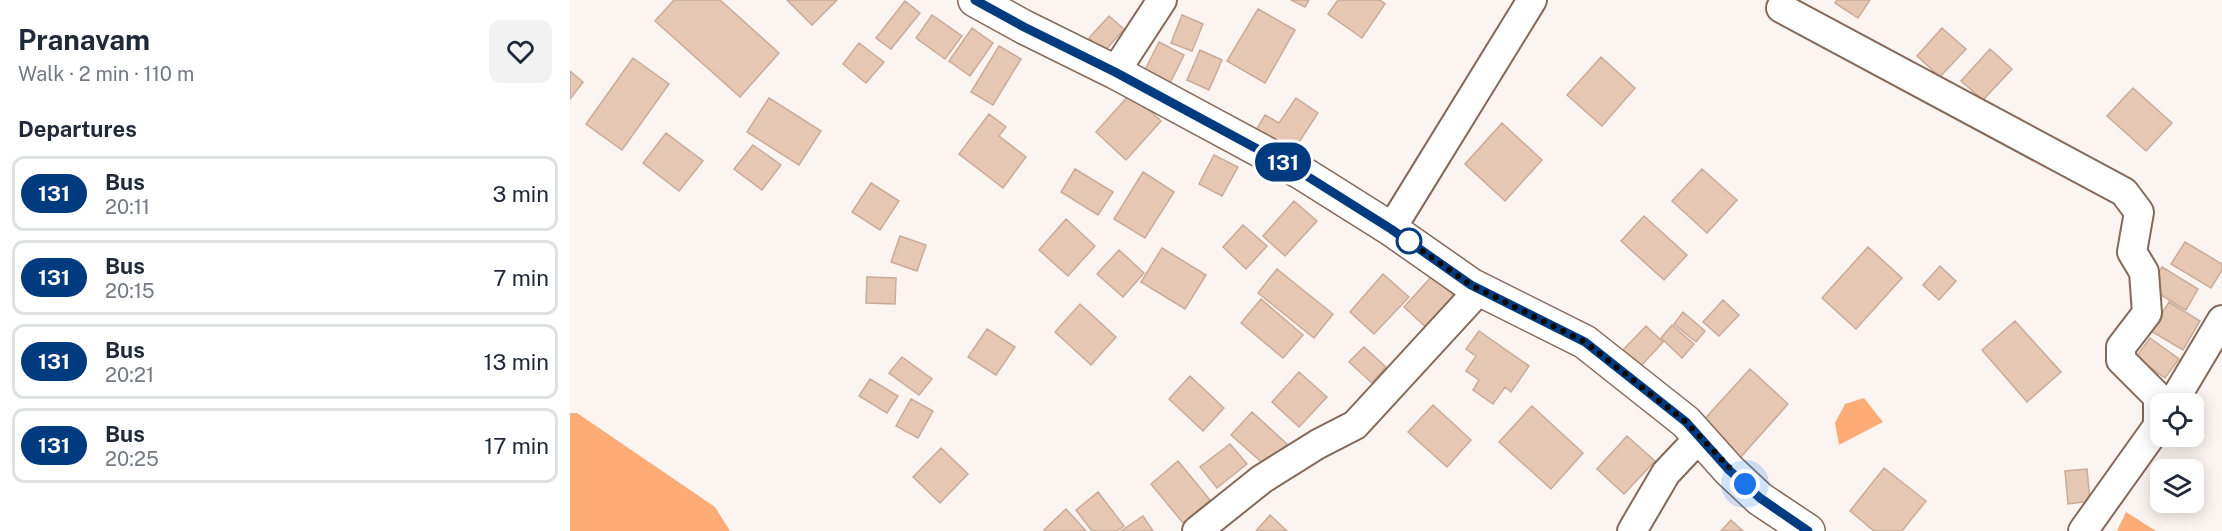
<!DOCTYPE html>
<html lang="en">
<head>
<meta charset="utf-8">
<style>
	body { margin:0; font-family:"Public Sans",sans-serif; background:#f2f2f3; color:#1f2937; height:100vh; display:flex; flex-direction:column; font-size:22px; white-space:nowrap }
	* { box-sizing:border-box; margin:0 }
	p { font-size:20px; color:#747a83 }
	.icon { flex:none; width:33px; height:33px; fill:none; stroke:currentColor; stroke-width:2; stroke-linecap:round; stroke-linejoin:round }
	.map { position:relative; flex:1; overflow:hidden }
	.panel { display:flex; flex-direction:column; background:#fff; width:570px }
	.panel>* { flex:none }
	.badge { padding:0 12px; border-radius:20px; font-size:21px; line-height:39px }
	.buttons { position:absolute; left:1580px; top:393px; display:grid; gap:12px }
	.buttons a { display:grid; place-items:center; width:54px; height:54px; border-radius:12px; background:#fff; box-shadow:0 3px 15px #0003; font-size:30px }
	.you { position:absolute; width:30px; height:30px; margin:-15px; border:4px solid #fff; border-radius:50%; background:#1a73e8; box-shadow:0 0 0 9px #1a73e833 }
	.map>.badge { position:absolute; translate:-50% -50%; box-shadow:0 0 0 3px #fff }
	h2 { padding:0 18px; font-size:22px; line-height:54px }
	.round { display:grid; place-items:center; flex:none; width:63px; height:63px; border-radius:12px; background:#f2f2f3 }
	.summary { display:flex; align-items:center; justify-content:space-between; height:102px; padding:0 18px }
	h1 { font-size:28px; font-weight:700; line-height:45px }
	ul { padding:0; list-style:none }
	li { display:flex; align-items:center; gap:18px; height:75px; margin:0 12px 9px; padding:0 6px; border:3px solid #e0e1e3; border-radius:12px }
	li div { flex:1 }
	li b { display:block; font-size:22px }
	li em { font-style:normal }
	li .badge { min-width:66px; font-weight:700; text-align:center }
	main { display:flex; flex:1; min-height:0 }
	.map>svg:first-child { display:block }
</style>
</head>
<body>
<main>
<section class="panel">
<div class="summary"><div><h1>Pranavam</h1><p>Walk · 2 min · 110 m</p></div><a class="round"><svg class="icon" aria-label="heart" viewBox="0 0 24 24"><path d="M12 20l-8-8c-3-5 5-10 8-4 3-6 11-1 8 4z"/></svg></a></div>
<h2>Departures</h2>
<ul>
<li><span class="badge" style="background:#003b80;color:#fff">131</span><div><b>Bus</b><p>20:11</p></div><em>3 min</em></li>
<li><span class="badge" style="background:#003b80;color:#fff">131</span><div><b>Bus</b><p>20:15</p></div><em>7 min</em></li>
<li><span class="badge" style="background:#003b80;color:#fff">131</span><div><b>Bus</b><p>20:21</p></div><em>13 min</em></li>
<li><span class="badge" style="background:#003b80;color:#fff">131</span><div><b>Bus</b><p>20:25</p></div><em>17 min</em></li>
</ul>
</section>
<div class="map">
<svg width="1652" height="531" viewBox="0 0 1652 531">
	<rect width="100%" height="100%" fill="#fbf4f0"/>
	<!-- water -->
	<path fill="#fdac78" d="M 1294,398 L 1313,422 L 1269,445 L 1265,423 L 1275,404 Z
		M 0,413 L 7,413 L 145,507 L 160,531 L 0,531 Z
		M 1556,512 L 1586,531 L 1547,531 Z"/>
	<!-- building -->
	<path fill="#e6c7b4" stroke="#caab99" stroke-width="1.5" d="M 104,0 L 150,0 L 209,53 L 170,97 L 85,21 Z
		M 217,0 L 267,0 L 242,25 Z
		M 721,0 L 739,0 L 735,7 Z
		M 768,0 L 810,0 L 815,4 L 792,38 L 758,14 Z
		M 1267,0 L 1300,0 L 1288,18 L 1265,3 Z
		M 335,1 L 350,13 L 321,49 L 306,38 Z
		M 688,9 L 725,30 L 695,83 L 657,61 Z
		M 362,15 L 392,36 L 375,59 L 346,38 Z
		M 612,15 L 633,24 L 622,51 L 601,43 Z
		M 539,16 L 554,29 L 534,52 L 519,38 Z
		M 402,28 L 423,43 L 400,76 L 379,61 Z
		M 1372,28 L 1396,49 L 1370,77 L 1347,56 Z
		M 589,42 L 614,55 L 597,89 L 572,76 Z
		M 289,43 L 314,62 L 296,83 L 273,64 Z
		M 429,46 L 451,59 L 423,105 L 401,92 Z
		M 1420,49 L 1442,69 L 1413,100 L 1391,81 Z
		M 630,50 L 652,60 L 639,90 L 617,80 Z
		M 1031,57 L 1065,88 L 1032,126 L 997,95 Z
		M 63,58 L 99,84 L 52,150 L 16,124 Z
		M 0,71 L 13,82 L 0,99 Z
		M 1563,88 L 1602,123 L 1576,151 L 1537,116 Z
		M 561,93 L 591,121 L 556,160 L 526,132 Z
		M 199,98 L 251,131 L 229,165 L 177,132 Z
		M 726,98 L 748,113 L 722,153 L 686,130 L 695,115 L 709,123 Z
		M 419,114 L 436,127 L 429,136 L 456,157 L 433,188 L 389,154 Z
		M 932,123 L 972,160 L 935,201 L 895,164 Z
		M 96,133 L 133,161 L 109,191 L 73,163 Z
		M 183,145 L 211,165 L 192,190 L 164,169 Z
		M 644,155 L 668,167 L 652,196 L 629,184 Z
		M 505,169 L 543,192 L 528,215 L 491,192 Z
		M 1132,169 L 1167,200 L 1137,233 L 1102,201 Z
		M 573,172 L 604,192 L 575,238 L 544,219 Z
		M 301,183 L 329,201 L 310,230 L 282,212 Z
		M 724,201 L 747,221 L 715,256 L 693,236 Z
		M 1074,216 L 1117,255 L 1094,280 L 1051,241 Z
		M 496,219 L 525,246 L 498,276 L 469,250 Z
		M 673,225 L 697,246 L 676,269 L 653,247 Z
		M 330,236 L 356,245 L 347,271 L 321,262 Z
		M 1615,242 L 1652,264 L 1652,270 L 1641,288 L 1601,264 Z
		M 1298,247 L 1332,278 L 1286,329 L 1252,298 Z
		M 592,248 L 636,275 L 615,309 L 571,282 Z
		M 549,250 L 574,273 L 553,297 L 527,274 Z
		M 1370,266 L 1386,281 L 1369,300 L 1353,285 Z
		M 1592,267 L 1628,289 L 1616,310 L 1579,288 Z
		M 707,269 L 763,314 L 744,338 L 688,293 Z
		M 813,274 L 839,297 L 804,334 L 780,312 Z
		M 862,276 L 888,300 L 860,331 L 834,307 Z
		M 297,277 L 326,278 L 325,304 L 296,303 Z
		M 691,299 L 733,335 L 713,358 L 671,323 Z
		M 1153,300 L 1169,315 L 1149,336 L 1133,322 Z
		M 1599,302 L 1630,321 L 1613,350 L 1581,331 Z
		M 510,304 L 546,337 L 521,365 L 485,332 Z
		M 1113,312 L 1135,331 L 1126,342 L 1104,324 Z
		M 1445,321 L 1491,372 L 1457,402 L 1412,350 Z
		M 1102,325 L 1124,344 L 1112,358 L 1091,338 Z
		M 1076,326 L 1093,342 L 1071,366 L 1053,350 Z
		M 417,329 L 445,347 L 426,375 L 398,357 Z
		M 909,331 L 959,366 L 941,392 L 935,387 L 923,404 L 903,390 L 909,380 L 896,371 L 906,356 L 896,349 Z
		M 1580,338 L 1609,359 L 1595,378 L 1566,357 Z
		M 794,347 L 816,367 L 802,383 L 779,362 Z
		M 332,357 L 362,379 L 349,395 L 319,373 Z
		M 1180,369 L 1218,404 L 1170,458 L 1131,423 Z
		M 729,372 L 757,397 L 729,427 L 702,402 Z
		M 620,376 L 654,408 L 633,431 L 599,399 Z
		M 300,379 L 328,396 L 317,413 L 289,396 Z
		M 341,399 L 363,411 L 348,438 L 326,426 Z
		M 863,405 L 901,440 L 877,467 L 838,432 Z
		M 962,406 L 1013,453 L 981,489 L 929,442 Z
		M 682,412 L 717,444 L 696,466 L 661,435 Z
		M 1057,436 L 1085,461 L 1054,494 L 1027,469 Z
		M 660,444 L 677,464 L 647,488 L 630,467 Z
		M 371,448 L 398,474 L 370,503 L 343,477 Z
		M 608,461 L 640,500 L 613,523 L 581,484 Z
		M 1314,468 L 1356,501 L 1332,531 L 1304,531 L 1280,511 Z
		M 1517,469 L 1520,501 L 1498,504 L 1495,471 Z
		M 528,492 L 554,526 L 547,531 L 522,531 L 506,510 Z
		M 496,509 L 516,531 L 475,531 L 474,530 Z
		M 700,515 L 717,531 L 686,531 Z
		M 573,516 L 583,531 L 551,531 Z
		M 1161,520 L 1173,531 L 1151,531 Z"/>
	<g fill="none" stroke-linecap="round" stroke-linejoin="round">
		<defs>
			<path id="minor" d="M 1211,8 L 1554,192 L 1569,212 L 1562,252 L 1574,272 L 1577,313 L 1551,347 L 1551,360 L 1588,397 L 1588,427
				M 545,72 L 592,0
				M 821,229 L 962,0
				M 1602,404 L 1652,320
				M 627,531 L 692,479 L 748,444 L 785,425 L 910,289
				M 1062,531 L 1096,473 L 1129,438
				M 1513,531 L 1590,423"/>
			<path id="secondary" d="M 405,0 L 454,27 L 545,72 L 732,173 L 821,229 L 901,285 L 1015,342 L 1116,422 L 1159,470 L 1190,499 L 1238,531"/>
		</defs>
		<!-- minor casing -->
		<use href="#minor" stroke="#856958" stroke-width="32"/>
		<!-- secondary casing -->
		<use href="#secondary" stroke="#856958" stroke-width="36"/>
		<!-- minor -->
		<use href="#minor" stroke="#fff" stroke-width="28"/>
		<!-- secondary -->
		<use href="#secondary" stroke="#fff" stroke-width="33"/>
	</g>
	<g fill="none" stroke-linecap="round" stroke-linejoin="round">
		<defs>
			<path id="line" d="M 405,0 L 454,27 L 545,72 L 732,173 L 821,229 L 901,285 L 1015,342 L 1116,422 L 1159,470 L 1190,498 L 1238,531"/>
		</defs>
		<!-- line casing -->
		<use href="#line" stroke="#fff" stroke-width="14"/>
		<!-- line -->
		<use href="#line" stroke="#003b80" stroke-width="9"/>
		<!-- walk -->
		<path stroke="#130904" stroke-width="6" stroke-dasharray="0 10.8" d="M 839,241 L 837,240 L 901,285 L 1015,342 L 1116,422 L 1175,484"/>
	</g>
	<!-- markers -->
	<circle fill="#fff" stroke="#003b80" stroke-width="3" cx="839" cy="241" r="12"/>
</svg>
<div class="buttons">
<a><svg class="icon" aria-label="locate" viewBox="0 0 24 24"><circle cx="12" cy="12" r="6"/><path d="M12 2v4M12 18v4M2 12h4M18 12h4"/></svg></a>
<a><svg class="icon" aria-label="layers" viewBox="0 0 24 24"><path d="M12 4l9 5-9 5-9-5zM3 14l9 5 9-5"/></svg></a>
</div>
<div class="you" style="left:1175px;top:484px"></div>
<b class="badge" style="left:713px;top:162px;background:#003b80;color:#fff">131</b>
</div>
</main>
</body>
</html>
